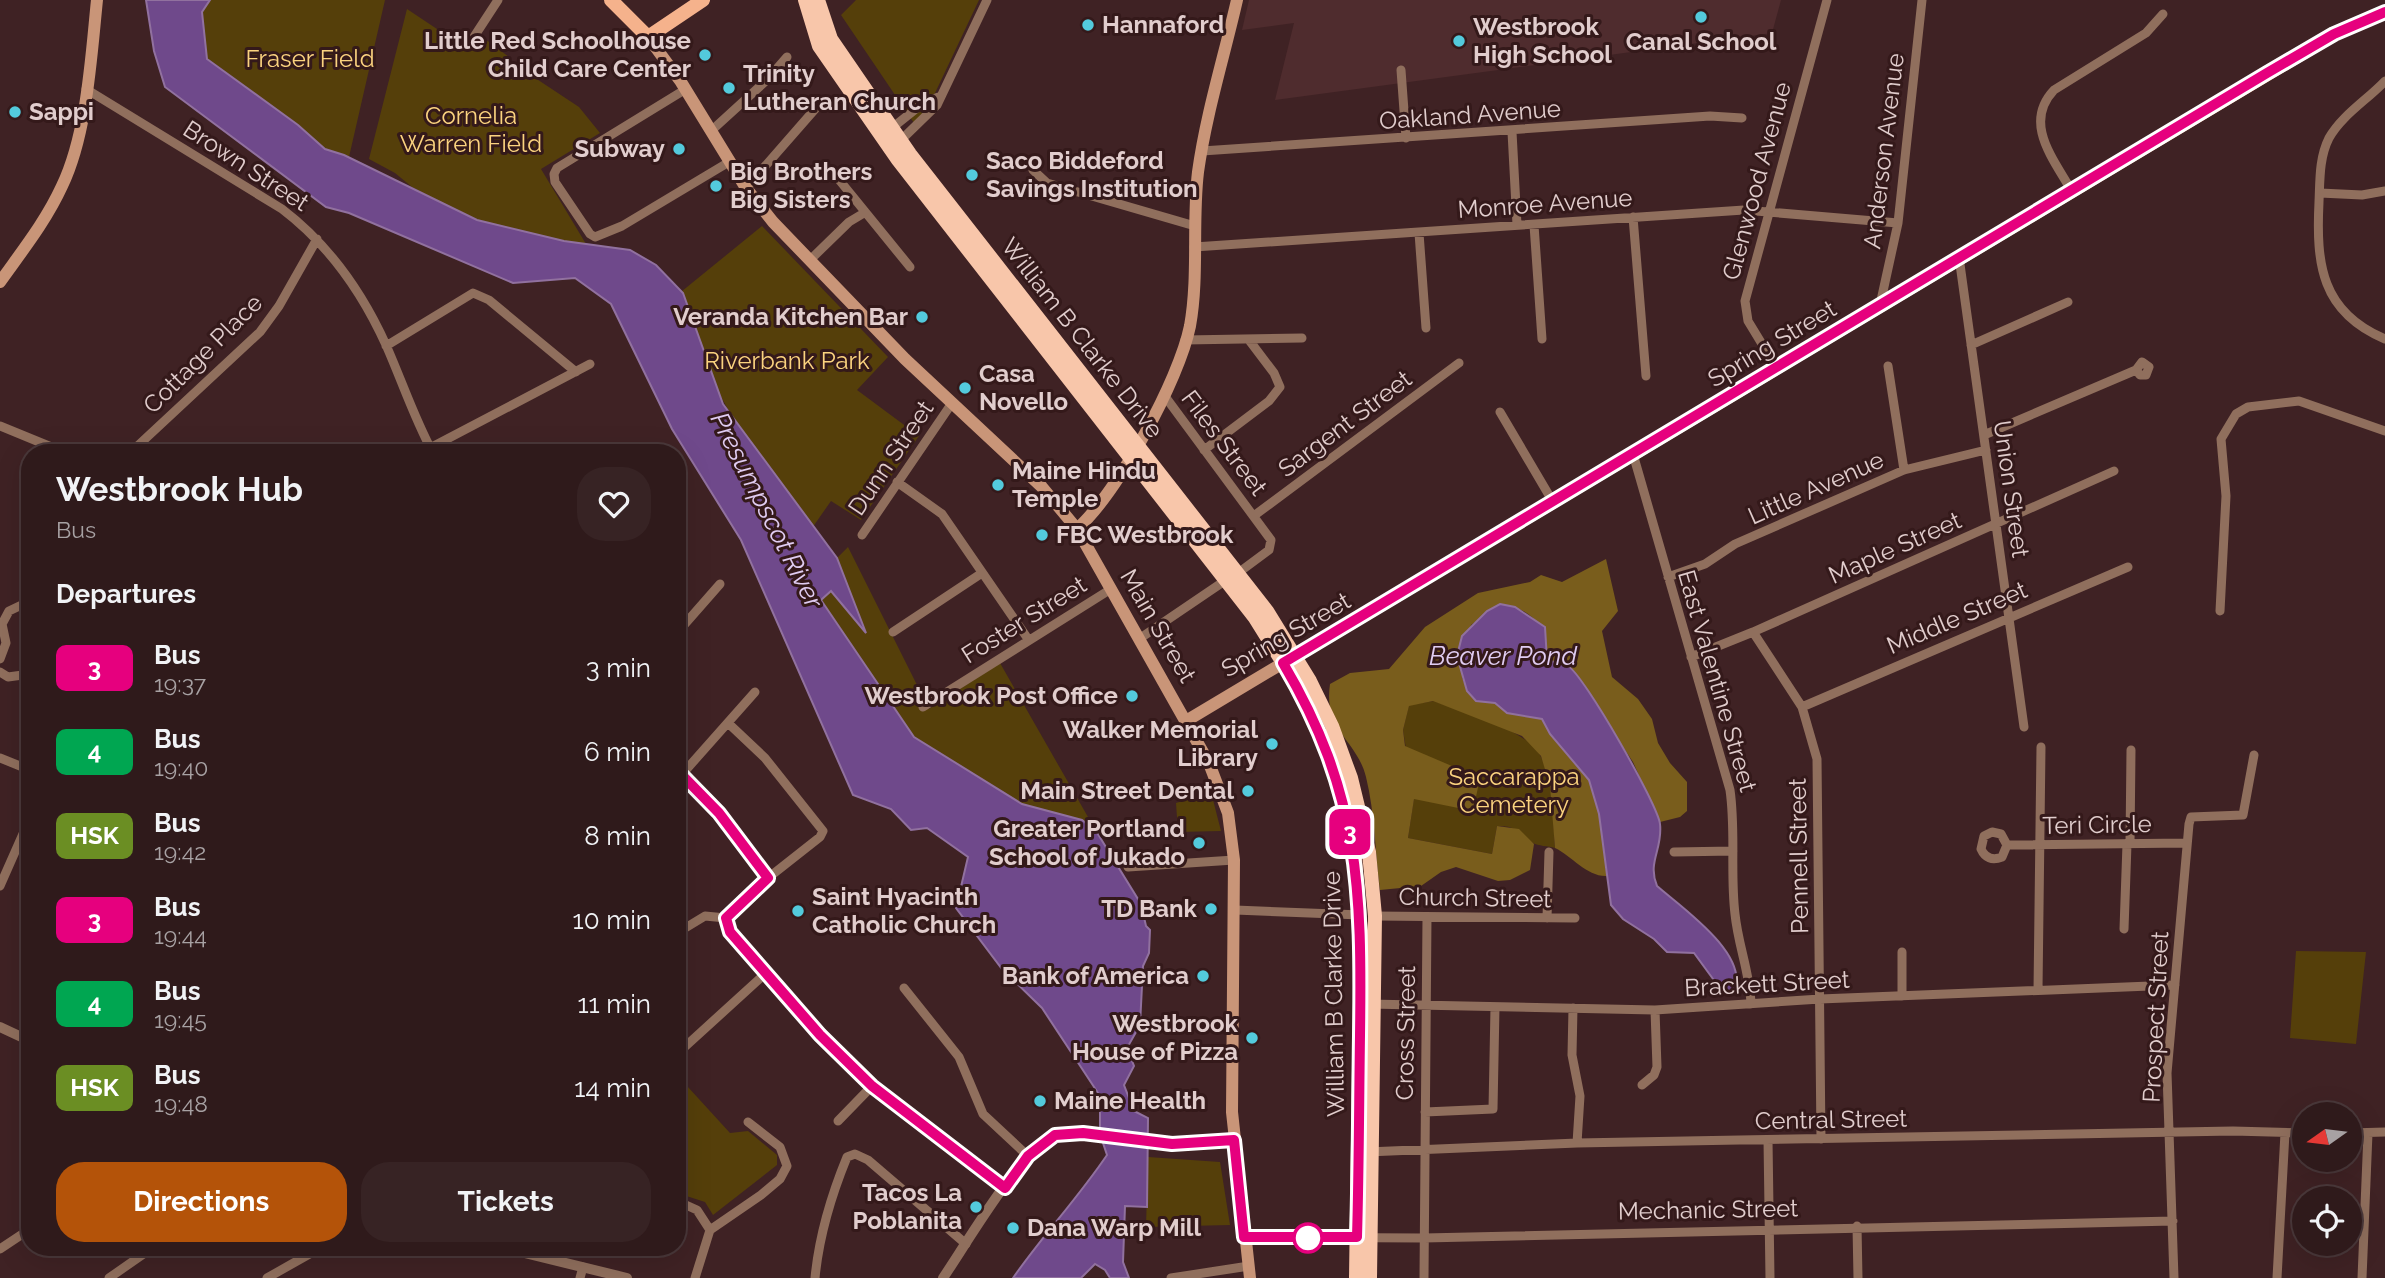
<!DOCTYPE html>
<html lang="en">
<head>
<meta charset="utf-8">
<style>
	body { margin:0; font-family:Raleway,sans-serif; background:#372324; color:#f1f3f6; height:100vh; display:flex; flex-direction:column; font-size:26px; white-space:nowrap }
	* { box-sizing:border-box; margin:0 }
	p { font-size:23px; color:#a7a1a3 }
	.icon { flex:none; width:38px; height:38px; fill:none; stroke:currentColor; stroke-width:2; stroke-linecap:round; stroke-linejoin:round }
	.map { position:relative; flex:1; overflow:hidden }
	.panel { position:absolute; left:21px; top:444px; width:665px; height:812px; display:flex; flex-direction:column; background:#2f1a1b; border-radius:28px; box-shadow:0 7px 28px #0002,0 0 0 2px #4a383a }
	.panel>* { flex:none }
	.badge { padding:0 14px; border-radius:10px; font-size:24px; line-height:46px }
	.needle { width:46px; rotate:256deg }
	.fabs { position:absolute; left:2292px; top:1102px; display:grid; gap:14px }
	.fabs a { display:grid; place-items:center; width:70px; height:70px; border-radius:50%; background:#2f1a1b; box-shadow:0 7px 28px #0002,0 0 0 2px #4a383a; font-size:35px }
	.map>.badge { position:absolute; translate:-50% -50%; box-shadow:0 0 0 4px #fff }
	h2 { padding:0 35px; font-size:26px; line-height:63px }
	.round { display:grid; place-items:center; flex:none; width:74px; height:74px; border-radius:28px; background:#372324 }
	.overview { display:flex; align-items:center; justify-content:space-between; height:119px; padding:0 35px }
	h1 { font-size:33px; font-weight:700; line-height:52px }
	.action { display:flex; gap:14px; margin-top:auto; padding:14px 35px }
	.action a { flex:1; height:80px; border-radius:28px; background:#b45309; color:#fff; font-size:28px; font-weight:700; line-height:80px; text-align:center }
	.action a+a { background:#372324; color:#f1f3f6 }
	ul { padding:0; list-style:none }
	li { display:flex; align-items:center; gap:21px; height:84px; padding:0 35px }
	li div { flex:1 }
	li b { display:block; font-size:26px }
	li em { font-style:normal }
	li .badge { min-width:77px; font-weight:700; text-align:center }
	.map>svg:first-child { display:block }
</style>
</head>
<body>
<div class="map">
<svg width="2385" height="1278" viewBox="0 0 2385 1278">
	<rect width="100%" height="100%" fill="#3f2224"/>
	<!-- built -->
	<path fill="#4f2c2e" d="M 1249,0 L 1781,0 L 1772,33 L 1275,100 L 1294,23 L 1242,30 Z"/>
	<!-- green -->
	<path fill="#553f0a" d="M 210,0 L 385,0 L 349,157 L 325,149 L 298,125 L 207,58 L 202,12 Z
		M 856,0 L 979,0 L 918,129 L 841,15 Z
		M 407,9 L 470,51 L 481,36 L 509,57 L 508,60 L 579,107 L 600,133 L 541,169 L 586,244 L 509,238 L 412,187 L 395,173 L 369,159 Z
		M 762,226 L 888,357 L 857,390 L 919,436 L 861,520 L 831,501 L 810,531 C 777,484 743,438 716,388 C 699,355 702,325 676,296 Z
		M 848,547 L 929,709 L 1000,663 L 1096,831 L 1082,820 L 1022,804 L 914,738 L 821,599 L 831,591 L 865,630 L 837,558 Z
		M 1434,701 C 1462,712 1528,729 1541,757 C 1554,784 1553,818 1555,848 C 1548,846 1538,846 1533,843 C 1517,833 1519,826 1497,826 L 1492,854 L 1408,838 L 1414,798 L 1403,730 L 1409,705 Z
		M 1211,792 L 1221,831 L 1178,832 L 1176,803 Z
		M 2296,951 L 2366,952 L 2356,1044 L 2290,1038 Z
		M 677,1075 L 730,1133 L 748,1131 L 777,1155 L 777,1165 L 713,1215 L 705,1202 L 677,1193 Z
		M 1148,1157 L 1220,1162 L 1230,1225 L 1146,1227 Z"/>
	<!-- forest -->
	<path fill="#795d1c" d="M 1606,559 L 1618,611 L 1602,631 L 1612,677 L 1638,699 L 1652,719 L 1658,743 L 1670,763 L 1687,782 L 1687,811 L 1680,817 L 1660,822 L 1633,762 L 1569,666 L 1547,660 C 1547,627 1534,609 1500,604 L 1471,625 L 1462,677 L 1467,691 L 1476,701 L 1495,703 L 1507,713 L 1542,719 C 1555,742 1576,758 1589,780 C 1604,807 1602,846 1607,876 C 1587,877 1572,856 1555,848 L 1550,786 L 1541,756 L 1522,736 L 1433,701 L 1409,706 L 1403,730 L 1405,746 L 1480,778 L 1473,811 L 1414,799 L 1408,838 L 1492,854 L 1497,826 L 1519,829 L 1534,844 L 1530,870 L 1510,880 L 1498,881 L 1456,867 L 1441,872 L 1421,886 L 1380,890 C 1375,853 1375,813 1366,777 C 1357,740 1323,731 1330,684 L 1350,673 L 1389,669 L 1425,627 L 1478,593 L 1530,582 L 1541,575 L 1562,582 Z"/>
	<!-- water -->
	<path fill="#6f498b" stroke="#91719f" stroke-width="2" d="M 146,0 L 210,0 L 202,12 L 207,59 L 298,125 L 325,149 L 344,155 L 477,220 L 564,241 L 630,250 L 656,265 L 683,293 L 723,404 L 837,558 L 866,633 L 831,591 L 821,600 L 914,737 L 1022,804 L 1082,820 L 1096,831 L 1141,904 L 1146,926 L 1150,930 L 1149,953 L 1143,966 L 1140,1025 L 1127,1048 L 1134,1066 L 1124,1085 L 1134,1111 L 1148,1118 L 1147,1207 L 1125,1206 L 1123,1262 L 1129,1278 L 1110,1278 L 1105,1270 L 1095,1264 L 1081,1278 L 1013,1278 C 1043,1235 1078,1198 1107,1155 L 1100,1134 L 1100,1096 L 1042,1008 L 1002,969 L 956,908 L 968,857 L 927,828 L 911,830 L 891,809 L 853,795 L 741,540 L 672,429 L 611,304 L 575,278 L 513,283 L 349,213 L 326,207 L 165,87 L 154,51 Z
		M 1500,604 L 1515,607 L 1545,627 L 1547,660 C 1553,662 1562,663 1568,666 C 1584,675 1658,805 1660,824 C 1663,849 1647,862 1657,886 C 1681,907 1751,955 1734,992 L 1724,994 L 1694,953 L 1667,952 L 1654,939 L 1623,919 L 1611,905 L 1599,814 L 1589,780 L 1550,734 L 1542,719 L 1507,713 L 1495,703 L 1476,701 L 1467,691 L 1457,656 L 1462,636 L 1487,611 Z"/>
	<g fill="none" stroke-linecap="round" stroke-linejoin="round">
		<!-- minor -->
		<path stroke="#906f5d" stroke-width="9" d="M 468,46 L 498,0
			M 1401,70 L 1406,138
			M 2385,81 C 2367,100 2342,115 2329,138 C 2319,158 2320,180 2319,202 C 2316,264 2321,312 2385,339
			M 86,89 L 282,209 C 328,244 362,292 386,345 C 402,381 414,418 433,453
			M 686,89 L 557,168 L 554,174 L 555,182 L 590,234 L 595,237 L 622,226 L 729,162
			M 892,128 L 922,104 L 938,97
			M 711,131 L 768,79 L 787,57
			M 1512,132 L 1517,225
			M 899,142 L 937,105 L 987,0
			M 1202,151 L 1710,116 L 1742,118
			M 1033,170 L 1047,183 L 1195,226
			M 836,176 L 910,267
			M 746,188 L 816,108
			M 2071,190 C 2053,158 2023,123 2054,90 L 2146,33 L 2163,14
			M 2320,193 L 2362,195 L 2385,191
			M 1633,217 L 1646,376
			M 1534,225 L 1542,339
			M 1419,233 L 1426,328
			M 1194,247 L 1744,210 L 1898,223
			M 1959,257 L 2024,727
			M 810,260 L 849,222 L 864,213
			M 1880,305 L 1898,223 L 1922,0
			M 1185,340 L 1302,338
			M 1971,345 L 2068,302
			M 386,346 L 473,293 L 489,300 L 576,372
			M 1888,366 L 1904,470
			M 1776,367 L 1748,321 L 1745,301 L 1827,0
			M 1164,395 L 1271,540 L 1269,550 L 1238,573
			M 1500,412 L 1553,502
			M 0,426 L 66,453
			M 1984,435 L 2136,370 L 2140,375 L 2146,375 L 2149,367 L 2142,362 L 2136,370
			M 430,448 L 590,364
			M 1204,450 L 1269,401 L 1280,387 L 1274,373 L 1249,340
			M 130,453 L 260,332 L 279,306 L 317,239
			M 1633,454 L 1730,790 C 1736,832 1730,873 1735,914 C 1738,945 1750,973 1751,1004
			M 897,482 L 942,514 L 1028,639
			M 1255,515 L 1459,363
			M 862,535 L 952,403
			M 1668,577 L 1705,564 L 1735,544 L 1904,470 L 1986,450
			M 2220,611 L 2226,496 L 2221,439 L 2236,414 L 2248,407 L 2299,401 L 2385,431
			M 893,632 L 982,573
			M 1753,632 L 1802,707 L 1817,759 L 1821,1139
			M 677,633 L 720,584
			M 1139,639 L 1226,580
			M 1691,657 L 1753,632 L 2114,471
			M 0,659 L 6,643 L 2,624 L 9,611 L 30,601
			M 0,672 L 8,677 L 30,674
			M 923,707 L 1111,589
			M 1802,707 L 2128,567
			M 0,758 L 30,770
			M 677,770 L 719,813 L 768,878
			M 677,780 L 755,692
			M 2130,844 L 2131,750
			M 2007,845 L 2002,857 C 1992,861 1985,858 1981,849 L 1984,836 L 1992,832 L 2001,834 L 2007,845 L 2186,843
			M 1674,852 L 1733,851
			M 1128,867 L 1234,860
			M 0,886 L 30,818
			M 1235,910 L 1361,915
			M 1375,916 L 1575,918
			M 726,918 L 730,932 L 738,942 L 820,1035 L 872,1086 L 1005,1188
			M 726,918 L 768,878 L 820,837 L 823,831 L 765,758 L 728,723
			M 1547,918 L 1549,852
			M 2124,929 L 2127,844
			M 677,933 L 705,916 L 726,918
			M 1902,952 L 1902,996
			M 904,988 L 959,1057 L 983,1114 L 1028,1156
			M 2038,990 L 2041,747
			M 1369,1004 L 1655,1010 L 1820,999 L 2175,985
			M 1573,1008 L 1572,1055 L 1580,1096 L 1577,1143
			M 677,1054 L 767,972
			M 1642,1085 L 1654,1075 L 1657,1067 L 1655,1010
			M 1425,1112 L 1493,1109 L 1495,1007
			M 838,1121 L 872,1086
			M 2350,1133 L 2385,1132
			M 1768,1140 L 1770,1278
			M 1367,1152 L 1577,1143 L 2233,1131 L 2305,1133
			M 677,1201 L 697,1210 L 710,1230
			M 1857,1226 L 1858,1278
			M 1244,1237 L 1424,1238 L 2173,1221
			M 0,1249 L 30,1229
			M 109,1278 L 152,1248
			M 267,1278 L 320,1248
			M 580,1278 L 583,1267
			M 695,1278 L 710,1230 L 761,1195 L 780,1179 L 787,1166 L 780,1147 L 748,1122
			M 815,1278 C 819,1236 831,1196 847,1157 L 855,1154 L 868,1160 L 966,1244
			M 1171,1278 L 1249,1266
			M 1424,1278 L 1427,917
			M 2174,1278 L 2167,1073 L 2189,824 L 2191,817 L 2243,815 L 2254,755
			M 2277,1278 L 2285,1133
			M 2362,1278 L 2368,1133"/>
		<!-- tertiary -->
		<path stroke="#906f5d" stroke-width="10" d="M 0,1027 L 30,1041
			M 504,1248 L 627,1278
			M 943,1278 C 965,1246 1022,1148 1054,1135 C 1076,1126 1124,1141 1149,1143 C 1177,1145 1205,1145 1234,1140"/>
		<!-- secondary -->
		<path stroke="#c99578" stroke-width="12" d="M 648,37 L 681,82 L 746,188 L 773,222 L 905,359 L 1042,487 L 1077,529 L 1209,763 L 1228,813 L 1234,860 L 1232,1112 L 1250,1278
			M 0,282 C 22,251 46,221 62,186 C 87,134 91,58 97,0
			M 1077,529 C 1118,492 1179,380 1190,326 C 1199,276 1192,222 1198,172 C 1206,114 1224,57 1237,0
			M 1186,721 L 1283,663"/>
		<!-- primary -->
		<path stroke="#f5b28c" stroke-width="14" d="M 611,0 L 648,37 L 703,0
			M 1287,661 L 2334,34 L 2385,12"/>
		<!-- trunk -->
		<path stroke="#f8c6aa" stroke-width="14" d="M 805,0 L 819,46 L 898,160 L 1255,618 L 1295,682 L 1322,738 L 1340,788 L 1355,859 L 1361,933 L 1356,1278
			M 818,0 L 831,39 L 910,154 L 1267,611 L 1310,681 L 1332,726 L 1351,778 L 1369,852 L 1375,916 L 1370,1278"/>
	</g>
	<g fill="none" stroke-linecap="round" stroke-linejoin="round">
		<defs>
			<path id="line" d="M 677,770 L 719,813 L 768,878 L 726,918 L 730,932 L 820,1035 L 872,1086 L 1005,1188 L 1028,1156 L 1055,1135 L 1083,1133 L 1172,1144 L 1234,1140 L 1244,1237 L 1357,1237 C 1359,1170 1359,1103 1360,1036 C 1362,890 1360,793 1283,663 L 2267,73 L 2334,34 L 2385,12"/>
		</defs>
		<!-- line casing -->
		<use href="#line" stroke="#fff" stroke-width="16"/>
		<!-- line -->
		<use href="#line" stroke="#e6007e" stroke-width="10"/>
	</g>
	<!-- markers -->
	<g fill="#53cadc" stroke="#34191a" stroke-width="2.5">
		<circle cx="1701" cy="17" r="7"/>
		<circle cx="1088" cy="25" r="7"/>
		<circle cx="1459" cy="41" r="7"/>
		<circle cx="705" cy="55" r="7"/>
		<circle cx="729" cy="88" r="7"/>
		<circle cx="15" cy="112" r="7"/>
		<circle cx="679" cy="149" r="7"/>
		<circle cx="972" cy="175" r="7"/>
		<circle cx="716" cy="186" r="7"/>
		<circle cx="922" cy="317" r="7"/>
		<circle cx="965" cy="388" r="7"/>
		<circle cx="998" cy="485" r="7"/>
		<circle cx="1042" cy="535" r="7"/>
		<circle cx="1132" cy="696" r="7"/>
		<circle cx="1272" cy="744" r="7"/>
		<circle cx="1248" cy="791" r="7"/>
		<circle cx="1199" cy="843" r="7"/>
		<circle cx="1211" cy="909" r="7"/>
		<circle cx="798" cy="911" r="7"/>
		<circle cx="1203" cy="976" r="7"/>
		<circle cx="1252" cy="1038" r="7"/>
		<circle cx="1040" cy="1101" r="7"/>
		<circle cx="976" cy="1207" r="7"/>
		<circle cx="1013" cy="1228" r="7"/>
	</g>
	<circle fill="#fff" stroke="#e6007e" stroke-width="3.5" cx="1308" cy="1238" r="14"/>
	<g text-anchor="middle" stroke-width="6" stroke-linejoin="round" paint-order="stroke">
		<!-- poi labels -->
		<g font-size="24" font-weight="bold" fill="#e1cdcd" stroke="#34191a" text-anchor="start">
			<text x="1102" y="33">Hannaford</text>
			<text x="1473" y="35">Westbrook<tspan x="1473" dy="28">High School</tspan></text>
			<text x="691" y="49" text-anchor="end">Little Red Schoolhouse<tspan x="691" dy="28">Child Care Center</tspan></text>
			<text x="1701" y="50" text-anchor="middle">Canal School</text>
			<text x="743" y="82">Trinity<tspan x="743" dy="28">Lutheran Church</tspan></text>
			<text x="29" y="120">Sappi</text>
			<text x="665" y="157" text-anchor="end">Subway</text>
			<text x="986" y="169">Saco Biddeford<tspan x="986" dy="28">Savings Institution</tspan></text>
			<text x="730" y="180">Big Brothers<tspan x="730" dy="28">Big Sisters</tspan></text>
			<text x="908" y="325" text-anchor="end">Veranda Kitchen Bar</text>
			<text x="979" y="382">Casa<tspan x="979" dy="28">Novello</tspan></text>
			<text x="1012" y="479">Maine Hindu<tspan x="1012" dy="28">Temple</tspan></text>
			<text x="1056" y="543">FBC Westbrook</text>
			<text x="1118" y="704" text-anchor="end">Westbrook Post Office</text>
			<text x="1258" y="738" text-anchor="end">Walker Memorial<tspan x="1258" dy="28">Library</tspan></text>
			<text x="1234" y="799" text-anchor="end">Main Street Dental</text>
			<text x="1185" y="837" text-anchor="end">Greater Portland<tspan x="1185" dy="28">School of Jukado</tspan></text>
			<text x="812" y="905">Saint Hyacinth<tspan x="812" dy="28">Catholic Church</tspan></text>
			<text x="1197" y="917" text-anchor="end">TD Bank</text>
			<text x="1189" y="984" text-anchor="end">Bank of America</text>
			<text x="1238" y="1032" text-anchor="end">Westbrook<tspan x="1238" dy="28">House of Pizza</tspan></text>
			<text x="1054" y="1109">Maine Health</text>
			<text x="962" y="1201" text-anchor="end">Tacos La<tspan x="962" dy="28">Poblanita</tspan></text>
			<text x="1027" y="1236">Dana Warp Mill</text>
		</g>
		<!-- park labels -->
		<g font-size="24" fill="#fbd37f" stroke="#34191a">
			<text x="310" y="67">Fraser Field</text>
			<text x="471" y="124">Cornelia<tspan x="471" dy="28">Warren Field</tspan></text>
			<text x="787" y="369">Riverbank Park</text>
			<text x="1514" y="785">Saccarappa<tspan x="1514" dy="28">Cemetery</tspan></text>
		</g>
		<!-- street labels -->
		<g font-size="24" fill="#e1cdcd" stroke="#34191a">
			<text transform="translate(1470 115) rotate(-4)" y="8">Oakland Avenue</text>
			<text transform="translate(1884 151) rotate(-83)" y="8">Anderson Avenue</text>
			<text transform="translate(246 166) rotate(33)" y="8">Brown Street</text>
			<text transform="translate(1757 181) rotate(-75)" y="8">Glenwood Avenue</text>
			<text transform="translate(1545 204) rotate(-4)" y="8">Monroe Avenue</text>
			<text transform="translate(1082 338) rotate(52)" y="8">William B Clarke Drive</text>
			<text transform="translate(1772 344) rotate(-31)" y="8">Spring Street</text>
			<text transform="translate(203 354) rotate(-45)" y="8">Cottage Place</text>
			<text transform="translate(1345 424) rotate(-37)" y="8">Sargent Street</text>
			<text transform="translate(1224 443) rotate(53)" y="8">Files Street</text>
			<text transform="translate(891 458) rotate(-56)" y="8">Dunn Street</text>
			<text transform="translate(1816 488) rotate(-24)" y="8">Little Avenue</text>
			<text transform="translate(2011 489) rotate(82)" y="8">Union Street</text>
			<text transform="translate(1895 548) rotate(-24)" y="8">Maple Street</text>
			<text transform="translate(1957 618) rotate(-23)" y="8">Middle Street</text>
			<text transform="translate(1024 620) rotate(-32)" y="8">Foster Street</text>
			<text transform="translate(1158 626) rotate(60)" y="8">Main Street</text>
			<text transform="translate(1286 635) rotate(-30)" y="8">Spring Street</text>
			<text transform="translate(1717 681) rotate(74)" y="8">East Valentine Street</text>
			<text transform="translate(2097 825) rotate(-1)" y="8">Teri Circle</text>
			<text transform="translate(1799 856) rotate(-91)" y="8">Pennell Street</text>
			<text transform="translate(1475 898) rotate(1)" y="8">Church Street</text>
			<text transform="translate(1767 984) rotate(-3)" y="8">Brackett Street</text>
			<text transform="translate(1334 994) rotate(-91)" y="8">William B Clarke Drive</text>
			<text transform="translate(2156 1017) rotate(-87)" y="8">Prospect Street</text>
			<text transform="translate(1406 1033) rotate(-89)" y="8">Cross Street</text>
			<text transform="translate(1831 1120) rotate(-1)" y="8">Central Street</text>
			<text transform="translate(1708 1210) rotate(-1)" y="8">Mechanic Street</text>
		</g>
		<!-- water labels -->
		<g font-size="26" font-style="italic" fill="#e0ccf2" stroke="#34191a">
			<text transform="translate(767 510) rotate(63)" y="9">Presumpscot River</text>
			<text x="1503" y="665">Beaver Pond</text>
		</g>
	</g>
</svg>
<div class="fabs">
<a><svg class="needle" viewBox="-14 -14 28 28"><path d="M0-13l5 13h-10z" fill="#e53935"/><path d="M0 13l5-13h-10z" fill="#a7a1a3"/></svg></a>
<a><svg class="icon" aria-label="locate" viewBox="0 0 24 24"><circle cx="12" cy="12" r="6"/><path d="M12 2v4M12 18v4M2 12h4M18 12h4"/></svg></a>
</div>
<b class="badge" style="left:1350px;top:832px;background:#e6007e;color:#fff">3</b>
<section class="panel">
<div class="overview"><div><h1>Westbrook Hub</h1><p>Bus</p></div><a class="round"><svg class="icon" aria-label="heart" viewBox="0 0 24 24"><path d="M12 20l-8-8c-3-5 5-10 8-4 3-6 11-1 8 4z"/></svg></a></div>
<h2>Departures</h2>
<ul>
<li><span class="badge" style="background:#e6007e;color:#fff">3</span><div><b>Bus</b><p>19:37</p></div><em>3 min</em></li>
<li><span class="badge" style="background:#00a651;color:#fff">4</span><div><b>Bus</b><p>19:40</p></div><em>6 min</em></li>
<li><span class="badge" style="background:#6b8e23;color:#fff">HSK</span><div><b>Bus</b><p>19:42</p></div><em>8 min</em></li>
<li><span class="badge" style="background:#e6007e;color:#fff">3</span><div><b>Bus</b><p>19:44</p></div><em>10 min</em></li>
<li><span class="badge" style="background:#00a651;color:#fff">4</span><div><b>Bus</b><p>19:45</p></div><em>11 min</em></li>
<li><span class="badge" style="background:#6b8e23;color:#fff">HSK</span><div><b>Bus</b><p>19:48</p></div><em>14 min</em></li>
</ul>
<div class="action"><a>Directions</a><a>Tickets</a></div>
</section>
</div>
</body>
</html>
